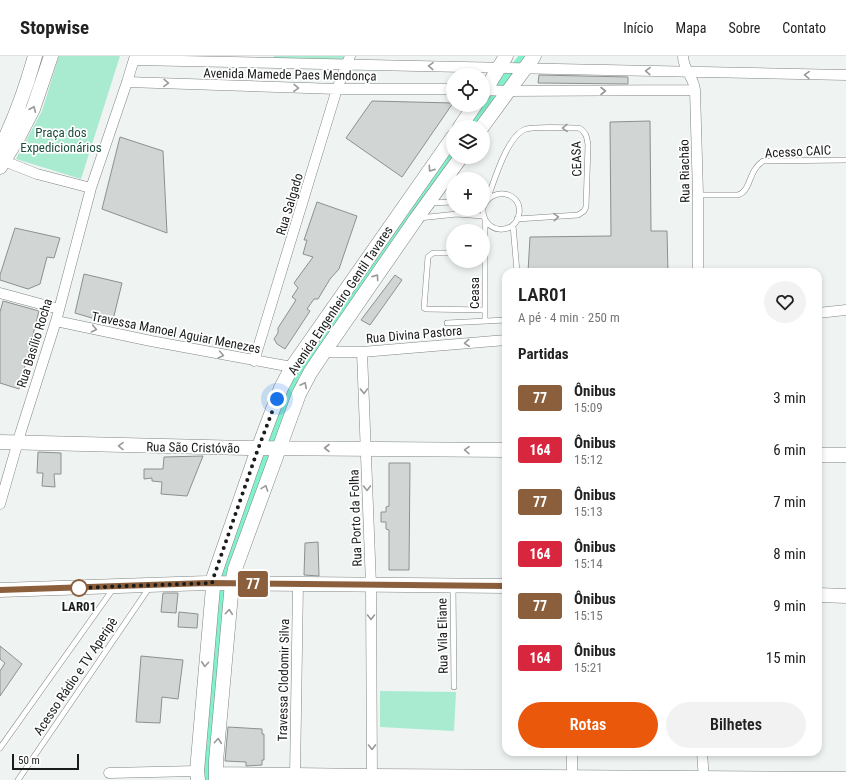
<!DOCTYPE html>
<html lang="pt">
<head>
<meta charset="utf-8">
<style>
	body { margin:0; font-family:"Roboto Condensed",sans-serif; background:#f2f2f2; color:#222; height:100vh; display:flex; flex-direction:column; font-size:15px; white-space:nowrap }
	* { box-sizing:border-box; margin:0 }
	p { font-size:13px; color:#767676 }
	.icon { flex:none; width:22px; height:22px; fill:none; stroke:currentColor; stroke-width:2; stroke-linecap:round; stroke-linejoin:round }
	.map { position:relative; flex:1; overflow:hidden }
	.details { position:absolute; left:502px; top:212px; width:320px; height:488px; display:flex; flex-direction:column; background:#fff; border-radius:12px; box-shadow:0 2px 6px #0003 }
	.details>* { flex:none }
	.badge { padding:0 8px; border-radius:3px; font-size:14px; line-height:26px }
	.controls { position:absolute; left:446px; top:12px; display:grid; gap:8px }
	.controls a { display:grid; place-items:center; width:44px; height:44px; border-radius:50%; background:#fff; box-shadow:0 2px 6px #0003; font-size:20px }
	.scale { position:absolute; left:12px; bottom:10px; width:67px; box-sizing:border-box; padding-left:4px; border:2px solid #1a1c1b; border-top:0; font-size:11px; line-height:14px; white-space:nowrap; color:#1a1c1b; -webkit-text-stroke:3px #fff; paint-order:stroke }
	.you { position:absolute; width:20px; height:20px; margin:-10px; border:3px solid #fff; border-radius:50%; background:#1a73e8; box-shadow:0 0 0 6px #1a73e833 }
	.map>.badge { position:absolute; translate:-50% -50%; box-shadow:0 0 0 2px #fff }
	h2 { padding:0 16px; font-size:15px; line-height:36px }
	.round { display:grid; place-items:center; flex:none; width:42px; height:42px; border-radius:21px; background:#f2f2f2 }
	.summary { display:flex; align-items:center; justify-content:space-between; height:68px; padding:0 16px }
	h1 { font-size:19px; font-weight:600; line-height:30px }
	.cta { display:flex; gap:8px; margin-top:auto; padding:8px 16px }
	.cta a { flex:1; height:46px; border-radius:24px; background:#ea580c; color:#fff; font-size:16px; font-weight:600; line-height:46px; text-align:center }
	.cta a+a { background:#f2f2f2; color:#222 }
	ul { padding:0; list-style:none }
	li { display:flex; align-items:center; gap:12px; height:52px; padding:0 16px }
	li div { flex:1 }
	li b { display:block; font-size:15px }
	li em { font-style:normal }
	li .badge { min-width:44px; font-weight:700; text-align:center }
	header { display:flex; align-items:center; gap:24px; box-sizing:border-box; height:56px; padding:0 20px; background:#fff; border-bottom:1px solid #e0e0e0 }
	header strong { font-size:19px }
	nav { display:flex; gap:22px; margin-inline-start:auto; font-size:14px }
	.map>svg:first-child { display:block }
</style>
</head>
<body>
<header>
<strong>Stopwise</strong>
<nav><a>Início</a><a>Mapa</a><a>Sobre</a><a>Contato</a></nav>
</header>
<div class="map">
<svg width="846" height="724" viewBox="0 0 846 724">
	<rect width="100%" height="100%" fill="#eff4f2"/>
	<!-- green -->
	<path fill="#a8ebd1" d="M 59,0 L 120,0 L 81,123 L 16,103 L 42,55 Z
		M 274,0 L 344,0 L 342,5 L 273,4 Z
		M 380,635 L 456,636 L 454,675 L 380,671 Z"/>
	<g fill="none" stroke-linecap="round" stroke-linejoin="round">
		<!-- canal -->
		<path stroke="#80f1ca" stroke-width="9" d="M 469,71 L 524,0
			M 207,724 L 206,713 L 220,534 L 295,319 L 453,93"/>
	</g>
	<!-- building -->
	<path fill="#d1d6d4" stroke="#8c918f" d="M 539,19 L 628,21 L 628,28 L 538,27 Z
		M 372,45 L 453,47 L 402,121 L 346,82 Z
		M 650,65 L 651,175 L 667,175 L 668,216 L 528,216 L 530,181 L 611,180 L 610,66 Z
		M 120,81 L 163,95 L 167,177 L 102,153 Z
		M 317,146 L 357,160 L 339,213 L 330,223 L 318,243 L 314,243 L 307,253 L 310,255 L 285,293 L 277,288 L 274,283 L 278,277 L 278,272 L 296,244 L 292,241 L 298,232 L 294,227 L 313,201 L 303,198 L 307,184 L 304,184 Z
		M 15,172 L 60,182 L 54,202 L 47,201 L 40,228 L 28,233 L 0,224 L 0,219 Z
		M 84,218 L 122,227 L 112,268 L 75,257 Z
		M 395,219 L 402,224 L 370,269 L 361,264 Z
		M 3,245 L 39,255 L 19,333 L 0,327 L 0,256 Z
		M 38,396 L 61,397 L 61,418 L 54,418 L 55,431 L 42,430 L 43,417 L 37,417 Z
		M 203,400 L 187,440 L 161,438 L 162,426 L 152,425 L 152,422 L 144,423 L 144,413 L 163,413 L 164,401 Z
		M 389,407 L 410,407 L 409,514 L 389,514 L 389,474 L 386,473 L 386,466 L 381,466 L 381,456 L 386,456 L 386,451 L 389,450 Z
		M 318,486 L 319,520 L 304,519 L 305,487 Z
		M 163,537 L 178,537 L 176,557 L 161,556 Z
		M 179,556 L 198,558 L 197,572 L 178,571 Z
		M 0,590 L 22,608 L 0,640 L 0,615 L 5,607 L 0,603 Z
		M 141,600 L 183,604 L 178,643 L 162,641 L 160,667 L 136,666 Z
		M 228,671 L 262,673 L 262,678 L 264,678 L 264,704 L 262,704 L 262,709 L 246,710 L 246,706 L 225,705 Z"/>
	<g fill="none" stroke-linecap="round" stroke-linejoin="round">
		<defs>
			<path id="lane" d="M 698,139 L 738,139 C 752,134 747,116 763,105 L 846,104
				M 487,144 C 494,126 507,79 526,73 C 538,70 565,72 579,72 C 586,76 587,81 588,89 L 586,151 L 584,155 L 578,159 L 517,163
				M 430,147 L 453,146
				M 483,153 C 482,177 515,181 519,158 C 523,136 491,129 483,152
				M 419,162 L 457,158 L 483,160
				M 513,169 L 517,216
				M 453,197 L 433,197 L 428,201 L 424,252 L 426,253 L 485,254
				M 485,265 L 485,164
				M 447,267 L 506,264
				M 453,530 L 454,631
				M 0,692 L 113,533
				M 18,724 L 149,532"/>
			<path id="street" d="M 683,0 C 683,14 694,21 695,34 L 698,139 L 698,216
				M 134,4 L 846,19
				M 127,26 L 337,33 L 453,33
				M 483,34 L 508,35 L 695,34
				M 4,105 L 37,118 L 91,132
				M 0,237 L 59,253
				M 818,257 L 846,254
				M 56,265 L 151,285 L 292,311
				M 324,296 L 362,296 L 506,284
				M 362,296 L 371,529 L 372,724
				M 254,305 L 337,33 L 350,0
				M 0,448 L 21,375 L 56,265 L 91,132 L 127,26 L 135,0
				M 702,696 L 704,724
				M 109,717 L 197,715
				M 295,719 L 298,529
				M 572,724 L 572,696"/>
			<path id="secondary" d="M 483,38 L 506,0
				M 460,71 L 475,49
				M 482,71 L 534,0
				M 0,93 C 15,63 26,32 35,0
				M 0,111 L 19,80 L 33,53 L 51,0
				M 0,386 L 247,392 L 506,394
				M 818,399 L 846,399
				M 0,534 L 207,527 L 506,530
				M 818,539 L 846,540
				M 216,718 L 372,720 L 846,723
				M 198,724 L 197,715 L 214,520 L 258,393 L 281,332 L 292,311 L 453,81
				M 216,724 L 216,705 L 232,527 L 235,513 L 299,338 L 310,317 L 324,296 L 416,163 L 461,101"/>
		</defs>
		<!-- lane casing -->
		<use href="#lane" stroke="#808583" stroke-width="6"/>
		<!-- street casing -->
		<use href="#street" stroke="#808583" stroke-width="11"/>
		<!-- secondary casing -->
		<use href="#secondary" stroke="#808583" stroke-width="15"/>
		<!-- lane -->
		<use href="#lane" stroke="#fff" stroke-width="5"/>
		<!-- street -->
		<use href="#street" stroke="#fff" stroke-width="10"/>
		<!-- secondary -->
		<use href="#secondary" stroke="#fff" stroke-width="14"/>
	</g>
	<!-- one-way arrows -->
	<defs><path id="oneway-chevron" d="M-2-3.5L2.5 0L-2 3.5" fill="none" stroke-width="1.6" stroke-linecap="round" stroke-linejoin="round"/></defs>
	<g stroke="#989998">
		<use href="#oneway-chevron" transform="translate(431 10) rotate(-178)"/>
		<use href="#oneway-chevron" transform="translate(648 15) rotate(-178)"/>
		<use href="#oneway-chevron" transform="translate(807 19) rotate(-179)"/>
		<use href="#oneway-chevron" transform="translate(166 27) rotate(2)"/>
		<use href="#oneway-chevron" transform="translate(296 32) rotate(2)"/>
		<use href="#oneway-chevron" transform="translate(603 35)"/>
		<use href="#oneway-chevron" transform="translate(33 53) rotate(-67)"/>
		<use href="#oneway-chevron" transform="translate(565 72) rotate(179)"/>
		<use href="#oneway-chevron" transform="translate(431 113) rotate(125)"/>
		<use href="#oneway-chevron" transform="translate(556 161) rotate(-4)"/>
		<use href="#oneway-chevron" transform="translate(376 221) rotate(-55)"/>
		<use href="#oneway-chevron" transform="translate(94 273) rotate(12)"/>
		<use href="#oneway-chevron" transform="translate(467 287) rotate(175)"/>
		<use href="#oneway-chevron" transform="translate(221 299) rotate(11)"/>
		<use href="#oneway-chevron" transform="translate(304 329) rotate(-63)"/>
		<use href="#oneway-chevron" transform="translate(364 335) rotate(88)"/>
		<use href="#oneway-chevron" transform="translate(121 390) rotate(-179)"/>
		<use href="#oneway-chevron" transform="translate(327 392) rotate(-180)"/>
		<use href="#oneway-chevron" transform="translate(467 394) rotate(-179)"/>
		<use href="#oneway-chevron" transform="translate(265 432) rotate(-70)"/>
		<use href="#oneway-chevron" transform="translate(367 432) rotate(89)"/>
		<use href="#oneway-chevron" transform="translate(229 556) rotate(-85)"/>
		<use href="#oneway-chevron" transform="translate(371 561) rotate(90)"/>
		<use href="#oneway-chevron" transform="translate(205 608) rotate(95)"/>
		<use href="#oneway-chevron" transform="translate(218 685) rotate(-85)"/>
		<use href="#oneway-chevron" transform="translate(372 691) rotate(89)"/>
	</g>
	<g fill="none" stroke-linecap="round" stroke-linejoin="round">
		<defs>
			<path id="line" d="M 0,534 L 207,527 L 506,530"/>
		</defs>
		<!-- line casing -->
		<use href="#line" stroke="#fff" stroke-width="9"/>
		<!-- line -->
		<use href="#line" stroke="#8b5e3c" stroke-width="6"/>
		<!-- walk -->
		<path stroke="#1a1c1b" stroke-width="4" stroke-dasharray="0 7.2" d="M 79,532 L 74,532 L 212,527 L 214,520 L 258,393 L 277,343"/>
	</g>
	<!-- markers -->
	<circle fill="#fff" stroke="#8b5e3c" stroke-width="2" cx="79" cy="532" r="8"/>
	<g text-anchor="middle" stroke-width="3.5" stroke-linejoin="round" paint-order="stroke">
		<!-- street labels -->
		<g font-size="13" fill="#1a1c1b" stroke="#fff">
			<text transform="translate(290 18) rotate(1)" y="5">Avenida Mamede Paes Mendonça</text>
			<text transform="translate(798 95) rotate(-3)" y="5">Acesso CAIC</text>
			<text transform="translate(576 103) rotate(-92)" y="5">CEASA</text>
			<text transform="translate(684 115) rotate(-91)" y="5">Rua Riachão</text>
			<text transform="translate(289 148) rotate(-73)" y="5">Rua Salgado</text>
			<text transform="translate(474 237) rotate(-90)" y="5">Ceasa</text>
			<text transform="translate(340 244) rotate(-56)" y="5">Avenida Engenheiro Gentil Tavares</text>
			<text transform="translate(176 276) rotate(11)" y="5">Travessa Manoel Aguiar Menezes</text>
			<text transform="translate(414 278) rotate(-5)" y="5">Rua Divina Pastora</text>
			<text transform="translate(34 287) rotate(-73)" y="5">Rua Basílio Rocha</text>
			<text transform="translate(193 391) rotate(1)" y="5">Rua São Cristóvão</text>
			<text transform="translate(355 462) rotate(-92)" y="5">Rua Porto da Folha</text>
			<text transform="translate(442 580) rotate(-91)" y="5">Rua Vila Eliane</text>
			<text transform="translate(75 620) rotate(-56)" y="5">Acesso Rádio e TV Aperipê</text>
			<text transform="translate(283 624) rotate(-89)" y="5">Travessa Clodomir Silva</text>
		</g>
		<!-- park labels -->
		<g font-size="13" fill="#205040" stroke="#fff">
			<text x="61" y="81">Praça dos<tspan x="61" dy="15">Expedicionários</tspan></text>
		</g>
		<!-- stop labels -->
		<g font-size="13" font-weight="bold" fill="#1a1c1b" stroke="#fff">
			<text x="79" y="555">LAR01</text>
		</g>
	</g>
</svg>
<div class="controls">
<a><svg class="icon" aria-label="locate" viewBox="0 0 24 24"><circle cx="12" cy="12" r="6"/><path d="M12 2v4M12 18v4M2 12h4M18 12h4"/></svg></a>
<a><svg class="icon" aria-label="layers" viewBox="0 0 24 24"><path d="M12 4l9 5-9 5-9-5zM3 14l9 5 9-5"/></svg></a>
<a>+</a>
<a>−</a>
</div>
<div class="scale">50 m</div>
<div class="you" style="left:277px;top:343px"></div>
<b class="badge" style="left:253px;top:528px;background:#8b5e3c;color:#fff">77</b>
<section class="details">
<div class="summary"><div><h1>LAR01</h1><p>A pé · 4 min · 250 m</p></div><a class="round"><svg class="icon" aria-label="heart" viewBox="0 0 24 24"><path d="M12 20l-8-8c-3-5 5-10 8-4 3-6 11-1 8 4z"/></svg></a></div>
<h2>Partidas</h2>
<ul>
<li><span class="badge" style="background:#8b5e3c;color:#fff">77</span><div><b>Ônibus</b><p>15:09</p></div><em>3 min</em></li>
<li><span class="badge" style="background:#d7263d;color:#fff">164</span><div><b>Ônibus</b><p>15:12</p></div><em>6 min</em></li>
<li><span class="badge" style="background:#8b5e3c;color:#fff">77</span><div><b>Ônibus</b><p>15:13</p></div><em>7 min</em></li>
<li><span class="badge" style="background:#d7263d;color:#fff">164</span><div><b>Ônibus</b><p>15:14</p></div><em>8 min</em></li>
<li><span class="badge" style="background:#8b5e3c;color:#fff">77</span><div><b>Ônibus</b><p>15:15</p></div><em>9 min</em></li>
<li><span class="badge" style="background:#d7263d;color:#fff">164</span><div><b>Ônibus</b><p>15:21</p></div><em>15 min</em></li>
</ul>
<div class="cta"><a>Rotas</a><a>Bilhetes</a></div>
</section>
</div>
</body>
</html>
